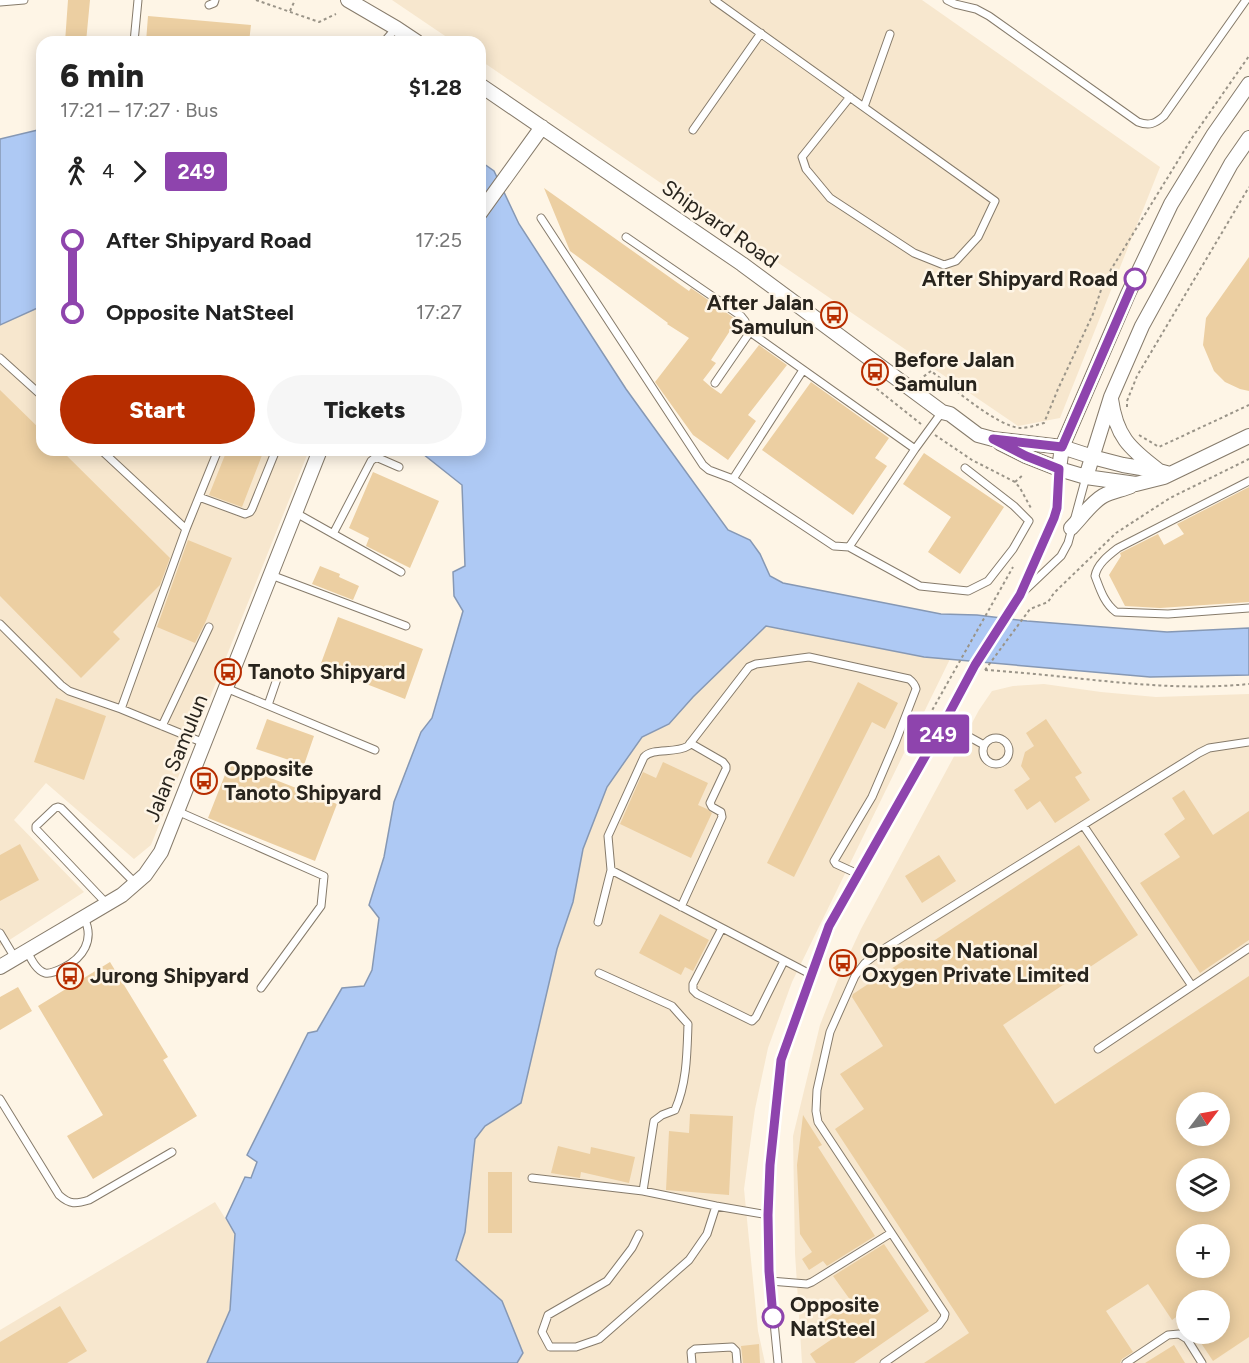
<!DOCTYPE html>
<html lang="en">
<head>
<meta charset="utf-8">
<style>
	body { margin:0; font-family:Figtree,sans-serif; background:#f6f6f6; color:#222; height:100vh; display:flex; flex-direction:column; font-size:22px; white-space:nowrap }
	* { box-sizing:border-box; margin:0 }
	p { font-size:20px; color:#767676 }
	.icon { flex:none; width:33px; height:33px; fill:none; stroke:currentColor; stroke-width:2; stroke-linecap:round; stroke-linejoin:round }
	.map { position:relative; flex:1; overflow:hidden }
	.sheet { position:absolute; left:36px; top:36px; width:450px; height:420px; display:flex; flex-direction:column; background:#fff; border-radius:18px; box-shadow:0 3px 15px #0003 }
	.sheet>* { flex:none }
	.badge { padding:0 12px; border-radius:4px; font-size:21px; line-height:39px }
	.needle { width:39px; rotate:58deg }
	.buttons { position:absolute; left:1176px; top:1092px; display:grid; gap:12px }
	.buttons a { display:grid; place-items:center; width:54px; height:54px; border-radius:50%; background:#fff; box-shadow:0 3px 15px #0003; font-size:30px }
	.map>.badge { position:absolute; translate:-50% -50%; box-shadow:0 0 0 3px #fff }
	.legs { display:flex; align-items:center; gap:9px; height:66px; padding:0 24px; font-size:20px }
	.legs p { margin-inline-start:auto }
	.overview { display:flex; align-items:center; justify-content:space-between; height:102px; padding:0 24px }
	h1 { font-size:33px; font-weight:800; line-height:45px }
	.cta { display:flex; gap:12px; margin-top:auto; padding:12px 24px }
	.cta a { flex:1; height:69px; border-radius:36px; background:#b72d00; color:#fff; font-size:24px; font-weight:800; line-height:69px; text-align:center }
	.cta a+a { background:#f6f6f6; color:#222 }
	ul { padding:0 24px; list-style:none }
	li { display:flex; align-items:center; gap:21px; height:72px; font-size:22px }
	li i { display:grid; place-items:center; width:9px; height:100%; margin:0 8px; background:currentColor }
	li i::after { content:''; width:15px; height:15px; margin:-8px; border:4px solid; border-radius:50%; background:#fff }
	li p { margin-inline-start:auto }
	li:first-child i { background:linear-gradient(#0000 50%,currentColor 0) }
	li:last-child i { background:linear-gradient(currentColor 50%,#0000 0) }
	.map>svg:first-child { display:block }
</style>
</head>
<body>
<div class="map">
<svg width="1249" height="1363" viewBox="0 0 1249 1363">
	<rect width="100%" height="100%" fill="#fef5e6"/>
	<!-- built -->
	<path fill="#f7e7ce" fill-rule="evenodd" d="M 392,0 L 922,0 L 1160,167 L 1060,418 L 1018,426 L 480,60 L 480,42 L 454,42 Z
		M 42,305 L 42,450 L 309,450 L 151,845 L 134,859 L 46,783 L 14,820 L 84,892 L 0,946 L 0,324 Z
		M 766,626 L 924,657 L 950,659 L 792,982 L 768,1048 L 755,1109 L 744,1189 L 758,1331 L 765,1363 L 517,1363 L 523,1353 L 502,1301 L 456,1260 L 465,1232 L 475,1139 L 485,1126 L 521,1103 L 557,949 L 573,902 L 583,849 L 607,787 L 642,737 L 669,724 L 693,697 Z
		M 1044,684 L 1101,692 L 1156,697 L 1249,694 L 1249,1363 L 802,1363 L 795,1253 L 793,1136 L 820,1025 L 840,974 L 861,929 L 979,710 L 992,691 L 1013,686 ZM 1186,1102 L 1220,1102 L 1220,1136 L 1186,1136 ZM 1186,1168 L 1220,1168 L 1220,1202 L 1186,1202 ZM 1186,1234 L 1220,1234 L 1220,1268 L 1186,1268 ZM 1186,1300 L 1220,1300 L 1220,1334 L 1186,1334 Z
		M 215,1202 L 235,1234 L 230,1310 L 207,1363 L 0,1363 L 0,1330 Z"/>
	<!-- water -->
	<path fill="#aec9f4" stroke="#8698b4" stroke-width="1.5" d="M 42,129 L 42,306 L 0,325 L 0,139 Z
		M 480,161 L 494,171 L 519,224 L 626,389 L 728,530 L 750,540 L 760,554 L 770,576 L 783,583 L 941,614 L 977,615 L 1027,621 L 1167,632 L 1249,628 L 1249,675 L 1150,677 L 924,657 L 766,626 L 693,697 L 669,724 L 642,737 L 607,787 L 583,849 L 573,902 L 557,949 L 521,1103 L 485,1126 L 475,1139 L 465,1232 L 456,1260 L 502,1301 L 523,1353 L 517,1363 L 207,1363 L 230,1310 L 235,1234 L 226,1218 L 245,1177 L 251,1178 L 257,1162 L 247,1155 L 308,1033 L 317,1031 L 342,988 L 364,986 L 372,970 L 379,918 L 369,905 L 384,857 L 394,802 L 421,732 L 432,718 L 463,611 L 454,596 L 453,572 L 465,566 L 462,485 L 418,450 L 480,450 Z"/>
	<!-- building -->
	<path fill="#eccfa2" fill-rule="evenodd" d="M 68,0 L 90,0 L 86,42 L 65,42 Z
		M 148,16 L 251,25 L 249,42 L 146,42 Z
		M 544,188 L 689,291 L 691,288 L 737,320 L 711,360 L 716,363 L 703,380 L 711,387 L 721,394 L 759,345 L 787,365 L 748,415 L 756,421 L 728,460 L 693,435 L 655,382 L 689,338 L 667,324 L 668,323 L 570,251 Z
		M 1249,257 L 1249,391 L 1240,389 L 1225,382 L 1214,371 L 1203,345 L 1206,318 Z
		M 811,382 L 889,438 L 875,458 L 887,466 L 853,515 L 762,450 Z
		M 0,390 L 42,431 L 42,450 L 61,450 L 170,558 L 160,585 L 113,632 L 120,639 L 81,678 L 0,596 Z
		M 227,450 L 264,450 L 242,507 L 209,495 Z
		M 924,453 L 1004,507 L 960,574 L 928,552 L 951,517 L 903,484 Z
		M 373,472 L 439,501 L 410,568 L 366,546 L 369,538 L 349,528 Z
		M 1249,487 L 1249,602 L 1160,608 L 1125,606 L 1109,575 L 1121,556 L 1120,553 L 1158,534 L 1164,545 L 1184,534 L 1177,524 Z
		M 188,540 L 232,558 L 205,623 L 195,643 L 157,627 Z
		M 320,566 L 340,574 L 339,577 L 359,586 L 353,600 L 312,584 Z
		M 338,617 L 423,649 L 405,699 L 320,666 Z
		M 858,682 L 898,703 L 885,729 L 872,722 L 794,877 L 767,863 Z
		M 56,698 L 106,716 L 84,780 L 34,762 Z
		M 267,719 L 314,736 L 304,765 L 256,749 Z
		M 1046,719 L 1082,773 L 1075,777 L 1090,800 L 1055,823 L 1040,801 L 1027,810 L 1014,790 L 1030,779 L 1021,766 L 1025,752 L 1034,746 L 1026,733 Z
		M 230,762 L 337,804 L 315,861 L 208,818 Z
		M 663,762 L 708,783 L 698,805 L 707,809 L 712,813 L 691,858 L 620,824 L 643,772 L 656,778 Z
		M 1184,790 L 1213,835 L 1249,811 L 1249,940 L 1200,973 L 1140,883 L 1180,857 L 1164,834 L 1185,819 L 1172,798 Z
		M 20,844 L 39,880 L 0,901 L 0,855 Z
		M 1079,845 L 1138,935 L 1003,1025 L 1055,1104 L 1249,976 L 1249,1337 L 1213,1361 L 1195,1334 L 1220,1334 L 1220,1300 L 1186,1300 L 1186,1310 L 1172,1320 L 1148,1284 L 1106,1311 L 1133,1352 L 1122,1359 L 1120,1363 L 924,1363 L 969,1333 L 835,1129 L 864,1109 L 840,1074 L 883,1046 L 852,997 L 853,994 ZM 1186,1102 L 1220,1102 L 1220,1136 L 1186,1136 ZM 1186,1168 L 1220,1168 L 1220,1202 L 1186,1202 ZM 1186,1234 L 1220,1234 L 1220,1268 L 1186,1268 Z
		M 939,855 L 956,881 L 922,903 L 905,876 Z
		M 660,914 L 709,940 L 693,971 L 685,967 L 681,975 L 639,953 Z
		M 110,962 L 168,1057 L 163,1060 L 197,1116 L 93,1179 L 67,1136 L 103,1115 L 38,1006 Z
		M 18,987 L 32,1011 L 0,1030 L 0,997 Z
		M 690,1114 L 733,1116 L 729,1195 L 666,1190 L 669,1131 L 689,1133 Z
		M 803,1115 L 822,1145 L 818,1147 L 875,1236 L 827,1266 L 823,1261 L 809,1270 L 802,1259 L 812,1252 L 800,1234 L 797,1165 Z
		M 558,1146 L 590,1154 L 591,1147 L 635,1157 L 629,1183 L 581,1172 L 580,1178 L 551,1173 Z
		M 488,1172 L 512,1172 L 512,1233 L 488,1233 Z
		M 884,1244 L 929,1311 L 854,1363 L 816,1363 L 810,1354 L 835,1337 L 824,1320 L 851,1301 L 833,1276 Z
		M 60,1306 L 87,1351 L 67,1363 L 0,1363 L 0,1342 Z
		M 759,1344 L 760,1363 L 743,1363 L 741,1346 Z
		M 1174,1345 L 1185,1363 L 1145,1363 Z"/>
	<g fill="none" stroke-linecap="round" stroke-linejoin="round">
		<defs>
			<path id="lane" d="M 714,0 L 995,201 L 978,237 L 956,261 L 944,265 L 914,253 L 830,198 L 806,169 L 802,157 L 850,97
				M 947,0 L 955,4 L 976,9 L 989,16 L 1138,122 C 1149,126 1155,124 1164,116 L 1246,0
				M 0,2 L 24,0
				M 209,5 L 214,3 L 215,0
				M 134,42 L 138,0
				M 384,42 L 396,28
				M 864,107 L 890,34
				M 693,130 L 761,33
				M 541,218 L 703,465 L 709,470 L 733,479 L 834,546 L 849,547 L 920,586 L 968,591 L 988,581 L 1013,549 L 1029,521 L 1014,506 L 965,468
				M 626,237 L 741,316 L 745,321 L 750,332 L 915,449
				M 0,358 L 42,396
				M 715,383 L 750,332
				M 101,450 L 186,529
				M 733,479 L 803,370
				M 1249,481 L 1118,548 C 1109,555 1097,564 1095,576 C 1100,589 1104,603 1116,612 L 1168,614 L 1249,608
				M 199,497 L 245,514 L 250,512 L 252,509 L 276,450
				M 296,513 L 401,572
				M 333,534 L 371,461 L 376,457 L 399,467
				M 849,547 L 915,449 L 942,412
				M 271,575 L 406,626
				M 1021,594 L 1061,556 L 1068,543 L 1086,477
				M 0,624 L 61,685 L 69,691 L 121,709 L 204,743
				M 226,688 L 375,750
				M 268,705 L 279,673
				M 121,709 L 186,529 L 218,450
				M 944,723 L 984,745
				M 162,726 L 209,627
				M983 751a13 13 0 1 1 26 0a13 13 0 1 1-26 0Z
				M 177,811 L 324,876 L 321,906 L 261,988
				M 1083,825 L 1192,986
				M 611,870 L 812,975
				M 107,904 L 36,829 L 36,826 L 55,808 L 58,807 L 61,808 L 135,883
				M 681,907 L 722,817 L 721,812 L 712,807 L 710,803 L 726,769 L 726,766 L 723,762 L 690,743
				M 598,922 L 611,870 L 608,836 L 644,757 C 653,747 675,754 688,746 L 749,667 L 756,664 L 809,657 L 909,679 C 913,682 915,684 916,689 L 896,741 L 872,797 L 834,861 L 836,864 L 858,874
				M 722,928 L 693,984 L 693,990 L 697,994 L 752,1021 L 756,1017 L 784,961
				M 0,933 L 15,958
				M 27,951 C 31,959 36,970 45,973 C 51,974 57,971 63,968 C 83,958 95,940 84,918
				M 599,973 L 672,1006 L 688,1024 C 687,1053 687,1083 675,1110 L 662,1115 L 654,1121 L 643,1191
				M 1098,1049 L 1249,948
				M 0,1099 L 59,1195 C 70,1205 76,1204 89,1200 L 172,1152
				M 532,1178 L 643,1191 L 716,1206 L 768,1215
				M 639,1234 L 632,1248 L 607,1281 L 548,1315 L 542,1332 L 550,1347 L 576,1347 L 599,1339 L 689,1260 L 707,1234 L 716,1206
				M 770,1281 L 807,1284 L 812,1282 L 891,1233
				M 692,1363 L 691,1352 L 695,1349 L 732,1347 L 736,1351 L 737,1363
				M 778,1363 L 769,1271 L 768,1215 L 770,1165 L 781,1060 L 829,926 L 944,723 L 975,665 L 1020,595 L 1054,518 L 1057,508 L 1059,469
				M 884,1363 L 939,1325 L 944,1318 L 945,1314 L 818,1122 L 816,1111 L 817,1090 L 830,1032 L 855,976 L 865,963 L 882,950 L 1199,753 L 1209,748 L 1249,742
				M 1126,1363 L 1168,1335 L 1179,1334 L 1187,1339 L 1202,1363"/>
			<path id="street" d="M 348,0 L 396,28 L 417,42
				M 480,85 L 742,264 L 942,412 L 950,414 L 978,435 L 993,439 L 1062,447 L 1096,458 L 1123,465 L 1159,471 L 1170,474
				M 480,213 L 542,127
				M 1111,399 C 1116,436 1129,448 1158,470
				M 1000,443 L 1026,456 L 1059,469 L 1086,477 L 1136,484 L 1164,477 L 1249,436
				M 1059,469 L 1062,447 L 1128,294 L 1171,204 L 1214,134 L 1249,84
				M 1086,477 L 1111,397 L 1142,326 L 1231,164 L 1249,138
				M 1071,528 C 1081,518 1091,503 1103,496 C 1112,491 1122,490 1131,486
				M 0,967 L 122,895 L 145,875 L 161,852 L 320,450"/>
		</defs>
		<!-- lane casing -->
		<use href="#lane" stroke="#867b6b" stroke-width="9"/>
		<!-- street casing -->
		<use href="#street" stroke="#867b6b" stroke-width="16"/>
		<!-- path -->
		<path stroke="#9a9488" stroke-width="2" stroke-dasharray="3 3" stroke-linecap="butt" d="M 256,0 L 319,22 L 336,14
			M 290,11 L 295,0
			M 873,377 L 877,389 L 921,424
			M 919,380 L 931,371 C 951,386 997,427 1021,428 C 1028,428 1036,425 1044,423 L 1058,389 L 1093,314 L 1104,281 L 1115,263 L 1192,138 L 1249,56
			M 1127,407 L 1127,401 L 1137,376 L 1249,187
			M 935,435 L 972,460 L 1015,482 L 1020,488 L 1032,510
			M 1139,435 L 1159,447 L 1249,405
			M 1015,482 L 1023,475
			M 985,670 L 1030,609 L 1048,602 L 1054,593 L 1116,533 L 1170,498 L 1249,459
			M 985,670 C 1073,675 1161,693 1249,684
			M 936,718 L 930,714 L 1013,567"/>
		<!-- lane -->
		<use href="#lane" stroke="#fff" stroke-width="7"/>
		<!-- street -->
		<use href="#street" stroke="#fff" stroke-width="14"/>
	</g>
	<g fill="none" stroke-linecap="round" stroke-linejoin="round">
		<defs>
			<path id="line-1" d="M 773,1317 L 769,1271 L 768,1215 L 770,1165 L 781,1060 L 829,926 L 944,723 L 975,665 L 1020,595 L 1054,518 L 1057,508 L 1059,469 L 1026,456 L 993,439 L 1062,447 L 1135,279"/>
		</defs>
		<!-- line-1 casing -->
		<use href="#line-1" stroke="#fff" stroke-width="14"/>
		<!-- line-1 -->
		<use href="#line-1" stroke="#8e44ad" stroke-width="9"/>
	</g>
	<!-- icons -->
	<defs>
		<symbol id="bus-ring" viewBox="-11 -11 22 22"><circle r="9.5" fill="#fef5e6" stroke="#b72d00" stroke-width="1.5"/><path d="M-5-6H5V4H4V6H2V4H-2V6H-4V4H-5ZM-3.5-4V0h7V-4ZM-3.5 1.2v1.5H-2V1.2ZM2 1.2v1.5H3.5V1.2Z" fill="#b72d00"/></symbol>
	</defs>
	<g fill-rule="evenodd">
		<use href="#bus-ring" x="819" y="300" width="30" height="30"/>
		<use href="#bus-ring" x="860" y="357" width="30" height="30"/>
		<use href="#bus-ring" x="213" y="657" width="30" height="30"/>
		<use href="#bus-ring" x="189" y="766" width="30" height="30"/>
		<use href="#bus-ring" x="828" y="948" width="30" height="30"/>
		<use href="#bus-ring" x="55" y="961" width="30" height="30"/>
	</g>
	<!-- markers -->
	<g fill="#fff" stroke="#8e44ad" stroke-width="3">
		<circle cx="1135" cy="279" r="10"/>
		<circle cx="773" cy="1317" r="10"/>
	</g>
	<g text-anchor="middle" stroke-width="5" stroke-linejoin="round" paint-order="stroke">
		<!-- street labels -->
		<g font-size="21" fill="#28241d" stroke="#fef5e6">
			<text transform="translate(720 224) rotate(35)" y="7">Shipyard Road</text>
			<text transform="translate(176 758) rotate(-68)" y="7">Jalan Samulun</text>
		</g>
		<!-- stop labels -->
		<g font-size="21" font-weight="bold" fill="#28241d" stroke="#fef5e6" text-anchor="end">
			<text x="1118" y="286">After Shipyard Road</text>
			<text x="790" y="1312" text-anchor="start">Opposite<tspan x="790" dy="24">NatSteel</tspan></text>
		</g>
		<!-- poi labels -->
		<g font-size="21" font-weight="bold" fill="#28241d" stroke="#fef5e6" text-anchor="start">
			<text x="814" y="310" text-anchor="end">After Jalan<tspan x="814" dy="24">Samulun</tspan></text>
			<text x="894" y="367">Before Jalan<tspan x="894" dy="24">Samulun</tspan></text>
			<text x="248" y="679">Tanoto Shipyard</text>
			<text x="224" y="776">Opposite<tspan x="224" dy="24">Tanoto Shipyard</tspan></text>
			<text x="862" y="958">Opposite National<tspan x="862" dy="24">Oxygen Private Limited</tspan></text>
			<text x="90" y="983">Jurong Shipyard</text>
		</g>
	</g>
</svg>
<div class="buttons">
<a><svg class="needle" viewBox="-14 -14 28 28"><path d="M0-13l5 13h-10z" fill="#e53935"/><path d="M0 13l5-13h-10z" fill="#767676"/></svg></a>
<a><svg class="icon" aria-label="layers" viewBox="0 0 24 24"><path d="M12 4l9 5-9 5-9-5zM3 14l9 5 9-5"/></svg></a>
<a>+</a>
<a>−</a>
</div>
<b class="badge" style="left:938px;top:734px;background:#8e44ad;color:#fff">249</b>
<section class="sheet">
<div class="overview"><div><h1>6 min</h1><p>17:21 – 17:27 · Bus</p></div><b>$1.28</b></div>
<div class="legs"><svg class="icon" aria-label="walk" viewBox="0 0 24 24"><circle cx="13" cy="4" r="2"/><path d="M13 8l-2 6 4 7M11 14l-3 7M7 12l3-4h3l4 4"/></svg>4<svg class="icon" aria-label="forward" viewBox="0 0 24 24"><path d="M9 5l7 7-7 7"/></svg><b class="badge" style="background:#8e44ad;color:#fff">249</b></div>
<ul>
<li><i style="color:#8e44ad"></i><b>After Shipyard Road</b><p>17:25</p></li>
<li><i style="color:#8e44ad"></i><b>Opposite NatSteel</b><p>17:27</p></li>
</ul>
<div class="cta"><a>Start</a><a>Tickets</a></div>
</section>
</div>
</body>
</html>
